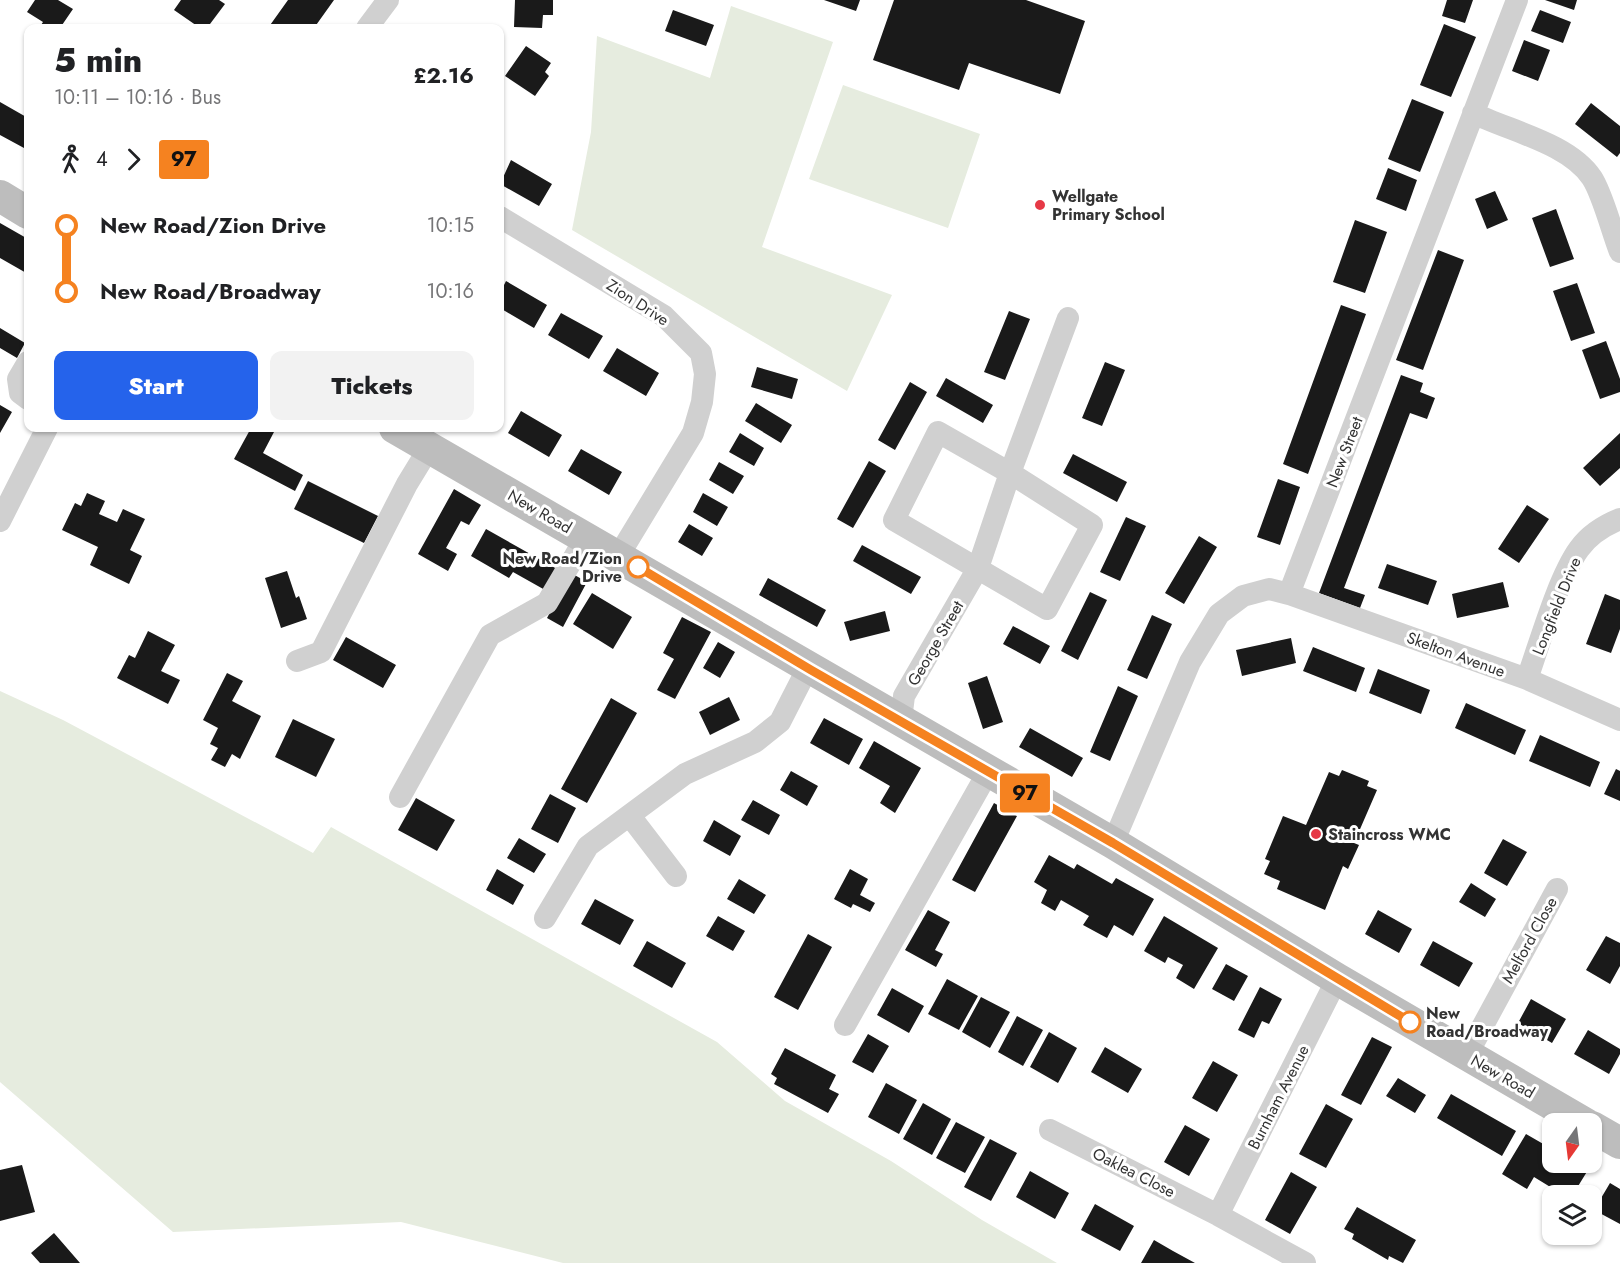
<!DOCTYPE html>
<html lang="en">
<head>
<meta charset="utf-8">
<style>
	body { margin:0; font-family:Jost,sans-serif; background:#f2f2f2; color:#202124; height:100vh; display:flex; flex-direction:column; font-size:22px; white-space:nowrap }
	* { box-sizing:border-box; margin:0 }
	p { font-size:20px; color:#757577 }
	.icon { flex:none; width:33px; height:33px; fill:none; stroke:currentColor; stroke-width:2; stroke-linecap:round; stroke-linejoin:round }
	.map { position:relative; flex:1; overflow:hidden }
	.details { position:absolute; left:24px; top:24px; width:480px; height:408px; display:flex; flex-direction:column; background:#fff; border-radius:12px; box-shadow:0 2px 4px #0004 }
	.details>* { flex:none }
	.badge { padding:0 12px; border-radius:4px; font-size:21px; line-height:39px }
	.needle { width:39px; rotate:194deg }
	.buttons { position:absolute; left:1542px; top:1113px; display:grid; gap:12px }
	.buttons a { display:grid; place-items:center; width:60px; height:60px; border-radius:12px; background:#fff; box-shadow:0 2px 4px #0004; font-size:30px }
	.map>.badge { position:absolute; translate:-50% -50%; box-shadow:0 0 0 3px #fff }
	.legs { display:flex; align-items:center; gap:9px; height:66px; padding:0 30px; font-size:20px }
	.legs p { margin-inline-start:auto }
	.summary { display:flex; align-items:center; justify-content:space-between; height:102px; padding:0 30px }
	h1 { font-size:33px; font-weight:800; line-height:45px }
	.primary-button { display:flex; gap:12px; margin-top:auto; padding:12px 30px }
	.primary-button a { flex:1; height:69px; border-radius:12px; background:#2563eb; color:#fff; font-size:24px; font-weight:800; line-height:69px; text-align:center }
	.primary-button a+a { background:#f2f2f2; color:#202124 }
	ul { padding:0 30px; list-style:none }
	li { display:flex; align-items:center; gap:21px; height:66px; font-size:22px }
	li i { display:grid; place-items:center; width:9px; height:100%; margin:0 8px; background:currentColor }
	li i::after { content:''; width:15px; height:15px; margin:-8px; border:4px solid; border-radius:50%; background:#fff }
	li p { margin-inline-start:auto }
	li:first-child i { background:linear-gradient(#0000 50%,currentColor 0) }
	li:last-child i { background:linear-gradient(currentColor 50%,#0000 0) }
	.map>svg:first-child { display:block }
</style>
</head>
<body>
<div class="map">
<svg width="1620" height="1263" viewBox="0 0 1620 1263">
	<rect width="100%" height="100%" fill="#fff"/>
	<!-- green -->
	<path fill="#e6ecdf" d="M 731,6 L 833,42 L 762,247 L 892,295 L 847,391 L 572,230 L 591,132 L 597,36 L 710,78 Z
		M 843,85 L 980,134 L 948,228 L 809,179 Z
		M 0,691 L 63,720 L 313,853 L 331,827 L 717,1042 L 785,1101 L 891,1161 L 982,1220 L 1057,1263 L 563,1263 L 401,1222 L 173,1232 L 0,1082 Z"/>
	<!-- building -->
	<path fill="#1a1a1a" d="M 35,0 L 58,0 L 73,9 L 60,28 L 39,28 L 43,22 L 27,12 Z
		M 181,0 L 219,0 L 225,4 L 207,28 L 200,28 L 174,10 Z
		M 288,0 L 334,0 L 314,28 L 268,28 Z
		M 515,0 L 553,0 L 553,15 L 543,15 L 542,28 L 514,27 Z
		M 824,0 L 860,0 L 856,11 Z
		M 894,0 L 1026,0 L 1085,21 L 1060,94 L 969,63 L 959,90 L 873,60 Z
		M 1447,0 L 1473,0 L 1465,23 L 1442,16 Z
		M 1545,0 L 1577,0 L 1574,10 Z
		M 673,10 L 714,25 L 706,46 L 665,31 Z
		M 1540,10 L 1571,22 L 1563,43 L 1531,31 Z
		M 1444,24 L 1476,37 L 1451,97 L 1420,85 Z
		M 1524,40 L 1550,50 L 1538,81 L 1512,71 Z
		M 526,46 L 551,63 L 545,72 L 549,76 L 535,96 L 505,76 Z
		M 1412,99 L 1444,112 L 1420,172 L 1388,159 Z
		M 0,102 L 28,118 L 28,140 L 24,148 L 0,135 Z
		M 1591,103 L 1620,126 L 1620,153 L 1617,157 L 1575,124 Z
		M 511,160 L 552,184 L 539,206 L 500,184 Z
		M 1388,168 L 1417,180 L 1406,211 L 1376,199 Z
		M 1495,191 L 1508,220 L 1487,229 L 1475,199 Z
		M 1556,209 L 1574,259 L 1550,267 L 1532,218 Z
		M 1355,220 L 1387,232 L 1365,293 L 1333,282 Z
		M 0,223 L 28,239 L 28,274 L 0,258 Z
		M 1438,250 L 1464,260 L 1423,370 L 1396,360 Z
		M 506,281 L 547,305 L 534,328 L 500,308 L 500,293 Z
		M 1577,283 L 1595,333 L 1571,341 L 1553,291 Z
		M 1341,305 L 1366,314 L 1308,474 L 1283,464 Z
		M 1009,311 L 1030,319 L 1005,380 L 984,372 Z
		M 561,313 L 603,336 L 589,359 L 548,335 Z
		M 0,328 L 25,343 L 17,358 L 0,348 Z
		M 1606,341 L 1620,379 L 1620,392 L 1600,399 L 1582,350 Z
		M 617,348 L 659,373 L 646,396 L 603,371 Z
		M 1105,362 L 1125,370 L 1102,426 L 1082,418 Z
		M 757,367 L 798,379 L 792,399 L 751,387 Z
		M 1401,375 L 1423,383 L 1420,392 L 1435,398 L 1427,419 L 1410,413 L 1344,588 L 1365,595 L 1360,608 L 1319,593 Z
		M 946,378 L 993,405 L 983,423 L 936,396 Z
		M 910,382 L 927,392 L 895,450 L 878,440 Z
		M 756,403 L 792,425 L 781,443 L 745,421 Z
		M 0,405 L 12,412 L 0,433 Z
		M 521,411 L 562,435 L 549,457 L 508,433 Z
		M 251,428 L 264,428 L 274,432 L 263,453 L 303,475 L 295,491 L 234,459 Z
		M 740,433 L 764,448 L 754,466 L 729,452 Z
		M 1620,433 L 1620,468 L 1600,486 L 1583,468 Z
		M 581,449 L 622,472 L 609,495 L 568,471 Z
		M 1073,454 L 1127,482 L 1117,502 L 1063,473 Z
		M 869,461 L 886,471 L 853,528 L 837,519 Z
		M 719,462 L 744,476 L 733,494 L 709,480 Z
		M 1278,479 L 1300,487 L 1280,545 L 1257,537 Z
		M 308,481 L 378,516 L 364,543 L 294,509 Z
		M 454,489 L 481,505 L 469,525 L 461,521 L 446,548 L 457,554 L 448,571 L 418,554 Z
		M 87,493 L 105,501 L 99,514 L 117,522 L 123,509 L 145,519 L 130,550 L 142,556 L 129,584 L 90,565 L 98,547 L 62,530 L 75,503 L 81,506 Z
		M 703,493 L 728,507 L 717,526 L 693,512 Z
		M 1527,505 L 1549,519 L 1519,563 L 1498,549 Z
		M 1126,517 L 1146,526 L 1120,581 L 1100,572 Z
		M 689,524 L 713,538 L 702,556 L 678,542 Z
		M 486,529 L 557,569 L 545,590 L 513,572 L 509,578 L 471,556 Z
		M 1199,536 L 1217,547 L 1184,604 L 1165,593 Z
		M 862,545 L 921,577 L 911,594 L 853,561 Z
		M 1387,564 L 1437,581 L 1428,605 L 1378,588 Z
		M 287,571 L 296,598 L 299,596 L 307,619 L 281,628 L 265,578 Z
		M 571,573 L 587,582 L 563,627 L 547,618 Z
		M 768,578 L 826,610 L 817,627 L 759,595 Z
		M 1503,582 L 1509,607 L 1457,618 L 1452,594 Z
		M 1090,592 L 1107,600 L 1078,660 L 1061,651 Z
		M 592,593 L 632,617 L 613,649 L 573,624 Z
		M 1605,594 L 1620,600 L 1620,629 L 1611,653 L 1586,644 Z
		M 885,611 L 890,631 L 850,641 L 844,622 Z
		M 1152,615 L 1172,624 L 1147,679 L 1127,670 Z
		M 682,617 L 711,632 L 675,699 L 657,690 L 674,659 L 663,653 Z
		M 1013,626 L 1050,646 L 1040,664 L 1003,644 Z
		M 148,631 L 175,645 L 161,671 L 180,680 L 168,704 L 117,678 L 129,655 L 135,658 Z
		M 346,637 L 396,665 L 383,688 L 333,660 Z
		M 1291,638 L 1296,663 L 1242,676 L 1236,650 Z
		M 718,642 L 735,652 L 720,678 L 703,668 Z
		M 1313,647 L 1365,668 L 1356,692 L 1303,671 Z
		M 1378,669 L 1430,690 L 1421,714 L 1369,693 Z
		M 227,673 L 243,681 L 232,701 L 261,716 L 240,759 L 232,754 L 225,767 L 211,760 L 218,748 L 210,744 L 218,728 L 203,720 Z
		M 987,676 L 1003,722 L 983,729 L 968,683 Z
		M 1118,686 L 1138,696 L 1110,761 L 1090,752 Z
		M 729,697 L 740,720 L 710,735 L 699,712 Z
		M 611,698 L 637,713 L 587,803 L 561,789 Z
		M 1466,703 L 1526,730 L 1515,755 L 1455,728 Z
		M 824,718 L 863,739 L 849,765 L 810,743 Z
		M 293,719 L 335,739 L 316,777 L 275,757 Z
		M 1030,728 L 1083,758 L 1072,777 L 1019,747 Z
		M 1540,735 L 1600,762 L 1590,787 L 1529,761 Z
		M 874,741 L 921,768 L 895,813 L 880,803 L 890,786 L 859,768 Z
		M 1616,769 L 1620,771 L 1620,801 L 1604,794 Z
		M 1342,770 L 1369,781 L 1367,786 L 1377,790 L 1354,843 L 1359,845 L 1348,869 L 1343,866 L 1325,910 L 1277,889 L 1280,881 L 1264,874 L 1270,861 L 1265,859 L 1283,816 L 1306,825 L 1329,772 L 1339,776 Z
		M 791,771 L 818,786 L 807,806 L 780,790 Z
		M 550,794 L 576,808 L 558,843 L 531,829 Z
		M 416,798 L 455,820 L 437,851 L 398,830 Z
		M 753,800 L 780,815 L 769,835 L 741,820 Z
		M 994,803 L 1017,816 L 975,892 L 952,880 Z
		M 714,820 L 741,836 L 730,856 L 703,841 Z
		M 519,838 L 546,854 L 534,873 L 507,858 Z
		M 1503,839 L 1527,852 L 1507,886 L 1484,873 Z
		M 1049,855 L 1074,869 L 1077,864 L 1112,884 L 1116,878 L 1154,899 L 1133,936 L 1114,925 L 1107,938 L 1083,925 L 1089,916 L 1061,900 L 1055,911 L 1041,903 L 1047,890 L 1034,882 Z
		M 497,869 L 524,885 L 513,905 L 486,890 Z
		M 850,869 L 868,879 L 860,895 L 875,903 L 870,912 L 853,904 L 851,908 L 834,899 Z
		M 739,879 L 766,895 L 754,914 L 727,899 Z
		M 1471,883 L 1496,899 L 1485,917 L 1459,902 Z
		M 595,899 L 634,920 L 620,945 L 581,924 Z
		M 928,910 L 950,922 L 935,950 L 943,954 L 936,967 L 905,950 Z
		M 1378,910 L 1412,929 L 1399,953 L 1365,934 Z
		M 718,916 L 745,931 L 733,951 L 706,936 Z
		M 1164,916 L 1218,948 L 1194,989 L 1176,978 L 1183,965 L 1168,957 L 1165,963 L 1144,951 Z
		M 808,934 L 832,947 L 798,1010 L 774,997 Z
		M 1606,936 L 1620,943 L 1620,966 L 1610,984 L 1586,970 Z
		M 647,941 L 686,963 L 672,988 L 633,966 Z
		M 1433,941 L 1473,963 L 1459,987 L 1420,965 Z
		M 1226,964 L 1248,976 L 1234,1001 L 1212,989 Z
		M 947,979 L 978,996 L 959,1030 L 928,1014 Z
		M 1260,987 L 1282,999 L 1269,1024 L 1262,1021 L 1254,1038 L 1238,1030 Z
		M 892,988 L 924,1006 L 909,1033 L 877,1015 Z
		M 981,997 L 1010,1012 L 990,1048 L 962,1032 Z
		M 1531,999 L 1566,1019 L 1552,1043 L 1518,1023 Z
		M 1017,1016 L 1043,1030 L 1023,1066 L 998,1052 Z
		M 1588,1030 L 1620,1049 L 1620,1054 L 1609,1074 L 1574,1054 Z
		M 1049,1032 L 1077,1048 L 1058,1083 L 1030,1067 Z
		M 868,1034 L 889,1046 L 873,1073 L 852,1062 Z
		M 1372,1037 L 1392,1047 L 1361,1105 L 1341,1095 Z
		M 1105,1047 L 1142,1069 L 1128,1093 L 1091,1072 Z
		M 785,1048 L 836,1075 L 829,1089 L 839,1094 L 828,1113 L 774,1084 L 777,1078 L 771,1074 Z
		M 1213,1061 L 1238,1075 L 1217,1112 L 1192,1098 Z
		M 1398,1078 L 1426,1095 L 1415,1113 L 1386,1096 Z
		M 886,1083 L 917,1100 L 899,1134 L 868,1117 Z
		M 1451,1094 L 1516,1131 L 1502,1156 L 1437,1118 Z
		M 923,1103 L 951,1119 L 932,1155 L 903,1139 Z
		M 1326,1104 L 1353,1119 L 1326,1168 L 1299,1154 Z
		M 956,1122 L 985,1137 L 965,1173 L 936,1158 Z
		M 1185,1125 L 1210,1139 L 1189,1176 L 1164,1162 Z
		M 1526,1134 L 1552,1149 L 1552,1162 L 1575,1162 L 1588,1170 L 1572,1196 L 1565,1196 L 1534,1177 L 1527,1189 L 1502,1174 Z
		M 990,1139 L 1017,1153 L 991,1201 L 964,1187 Z
		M 22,1165 L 35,1212 L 0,1221 L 0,1170 Z
		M 1030,1171 L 1069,1193 L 1055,1219 L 1016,1197 Z
		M 1291,1172 L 1317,1187 L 1290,1234 L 1265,1220 Z
		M 1610,1183 L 1620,1189 L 1620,1224 L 1594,1210 Z
		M 1095,1204 L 1134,1226 L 1120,1251 L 1081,1230 Z
		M 1357,1207 L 1416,1240 L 1403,1263 L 1389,1256 L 1388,1260 L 1352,1239 L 1354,1234 L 1344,1229 Z
		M 54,1233 L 80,1263 L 40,1263 L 31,1253 Z
		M 1154,1240 L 1173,1251 L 1195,1263 L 1141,1263 Z"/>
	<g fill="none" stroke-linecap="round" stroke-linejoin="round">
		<!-- street -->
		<path stroke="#d0d0d0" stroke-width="22" d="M 367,28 L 388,0
			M 1473,113 C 1509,131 1569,143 1592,178 C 1603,195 1612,232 1620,252
			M 500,217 L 664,316 L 701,353 L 705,374 L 702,402 L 693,433 L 619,555
			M 28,362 L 18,379 L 20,393 L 28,399
			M 938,432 L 1010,473 L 1092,525 L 1047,609 L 894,520 Z
			M 0,521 L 47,428
			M 1289,594 L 1527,679 L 1620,720
			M 297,661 L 321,652 L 407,484 L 429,448
			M 1527,679 C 1540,643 1558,578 1579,549 C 1589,535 1605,525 1620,519
			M 901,720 L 904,696 L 978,568 L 1010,473 L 1068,318
			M 400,797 L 490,635 L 547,603 L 586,537
			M 630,816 L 676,876
			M 1113,843 L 1190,662 L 1219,614 L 1243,596 L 1269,589 L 1289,594 L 1517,0
			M 545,918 L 588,846 L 685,774 L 755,742 L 780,722 L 802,679 L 811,670
			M 845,1025 L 988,772
			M 1467,1055 L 1557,889
			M 1050,1130 L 1218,1215 L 1305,1263
			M 1218,1215 L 1337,979"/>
		<!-- secondary -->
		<path stroke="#bdbdbd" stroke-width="32" d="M 0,196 L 28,213
			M 395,428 L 1113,843 L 1337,979 L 1586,1124
			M 1592,1127 L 1620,1143"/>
	</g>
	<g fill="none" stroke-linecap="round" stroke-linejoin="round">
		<defs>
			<path id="line-1" d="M 638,567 L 811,670 L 1113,843 L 1410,1022"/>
		</defs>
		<!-- line-1 casing -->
		<use href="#line-1" stroke="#fff" stroke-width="14"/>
		<!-- line-1 -->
		<use href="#line-1" stroke="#f58220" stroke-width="9"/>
	</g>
	<!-- markers -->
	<g fill="#e63946" stroke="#fff" stroke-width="2">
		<circle cx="1040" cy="205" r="6"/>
		<circle cx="1316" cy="834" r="6"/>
	</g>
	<g fill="#fff" stroke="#f58220" stroke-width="3">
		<circle cx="638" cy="567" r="10"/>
		<circle cx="1410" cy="1022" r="10"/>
	</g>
	<g text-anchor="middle" stroke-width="6" stroke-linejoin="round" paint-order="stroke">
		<!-- poi labels -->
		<g font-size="16" font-weight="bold" fill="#333" stroke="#fff" text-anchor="start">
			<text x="1052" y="202">Wellgate<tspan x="1052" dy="18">Primary School</tspan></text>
			<text x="1328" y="840">Staincross WMC</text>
		</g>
		<!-- street labels -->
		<g font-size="16" fill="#333" stroke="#fff">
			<text transform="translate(638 302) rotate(33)" y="6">Zion Drive</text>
			<text transform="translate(1344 452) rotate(-69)" y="6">New Street</text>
			<text transform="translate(540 511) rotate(30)" y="6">New Road</text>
			<text transform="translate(1556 606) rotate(-68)" y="6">Longfield Drive</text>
			<text transform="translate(935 643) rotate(-60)" y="6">George Street</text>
			<text transform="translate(1456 654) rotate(20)" y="6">Skelton Avenue</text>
			<text transform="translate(1529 940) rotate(-61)" y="6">Melford Close</text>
			<text transform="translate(1503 1076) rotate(30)" y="6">New Road</text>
			<text transform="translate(1278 1097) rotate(-63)" y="6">Burnham Avenue</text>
			<text transform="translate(1134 1172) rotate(27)" y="6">Oaklea Close</text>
		</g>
		<!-- stop labels -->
		<g font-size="16" font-weight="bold" fill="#333" stroke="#fff" text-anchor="end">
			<text x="622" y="564">New Road/Zion<tspan x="622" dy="18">Drive</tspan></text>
			<text x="1426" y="1019" text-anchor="start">New<tspan x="1426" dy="18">Road/Broadway</tspan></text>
		</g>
	</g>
</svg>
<div class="buttons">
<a><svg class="needle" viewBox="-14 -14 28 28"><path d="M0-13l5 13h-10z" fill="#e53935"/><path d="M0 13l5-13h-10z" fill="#757577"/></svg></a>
<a><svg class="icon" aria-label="layers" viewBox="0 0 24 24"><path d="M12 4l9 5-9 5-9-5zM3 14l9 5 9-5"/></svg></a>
</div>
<b class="badge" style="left:1025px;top:793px;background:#f58220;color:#111">97</b>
<section class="details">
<div class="summary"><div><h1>5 min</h1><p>10:11 – 10:16 · Bus</p></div><b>£2.16</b></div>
<div class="legs"><svg class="icon" aria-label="walk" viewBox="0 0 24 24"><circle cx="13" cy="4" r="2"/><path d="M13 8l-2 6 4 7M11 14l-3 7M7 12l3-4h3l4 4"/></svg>4<svg class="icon" aria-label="forward" viewBox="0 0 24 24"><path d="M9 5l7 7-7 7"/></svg><b class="badge" style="background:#f58220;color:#111">97</b></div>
<ul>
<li><i style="color:#f58220"></i><b>New Road/Zion Drive</b><p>10:15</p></li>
<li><i style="color:#f58220"></i><b>New Road/Broadway</b><p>10:16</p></li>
</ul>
<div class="primary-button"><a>Start</a><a>Tickets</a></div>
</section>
</div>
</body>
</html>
